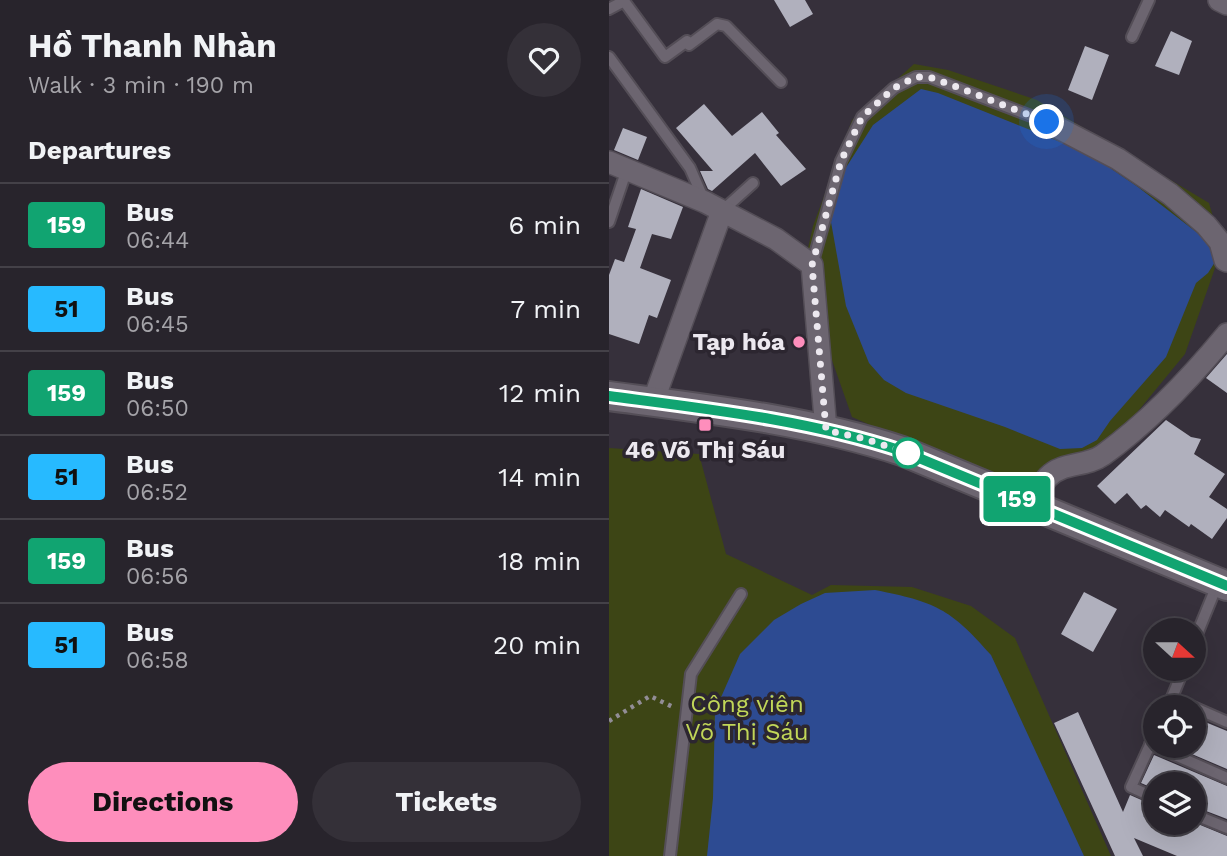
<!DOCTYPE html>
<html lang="en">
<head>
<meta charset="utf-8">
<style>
	body { margin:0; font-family:"Work Sans",sans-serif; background:#343038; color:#f1f3f6; height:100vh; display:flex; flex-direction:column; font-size:26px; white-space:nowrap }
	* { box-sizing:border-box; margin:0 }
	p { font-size:23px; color:#a5a4a9 }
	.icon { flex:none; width:38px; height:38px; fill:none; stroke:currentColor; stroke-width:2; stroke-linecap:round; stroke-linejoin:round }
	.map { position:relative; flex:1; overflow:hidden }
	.sheet { display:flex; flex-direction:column; background:#28242c; width:609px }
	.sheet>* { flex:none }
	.badge { padding:0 14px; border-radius:5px; font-size:24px; line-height:46px }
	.needle { width:46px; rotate:111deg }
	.buttons { position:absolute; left:534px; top:618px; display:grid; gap:14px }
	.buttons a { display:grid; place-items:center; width:63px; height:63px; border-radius:50%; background:#28242c; box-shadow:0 7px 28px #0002,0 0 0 2px #444148; font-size:35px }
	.you { position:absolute; width:35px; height:35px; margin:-18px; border:5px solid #fff; border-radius:50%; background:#1a73e8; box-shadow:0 0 0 10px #1a73e833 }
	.map>.badge { position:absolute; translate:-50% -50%; box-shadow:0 0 0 4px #fff }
	h2 { padding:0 28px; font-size:26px; line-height:63px }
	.round { display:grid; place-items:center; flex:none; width:74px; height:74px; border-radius:37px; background:#343038 }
	.head { display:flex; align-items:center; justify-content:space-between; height:119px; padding:0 28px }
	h1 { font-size:33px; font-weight:700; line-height:52px }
	.cta { display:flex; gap:14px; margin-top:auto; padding:14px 28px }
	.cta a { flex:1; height:80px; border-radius:42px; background:#fe8ebc; color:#111; font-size:28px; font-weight:700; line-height:80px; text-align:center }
	.cta a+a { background:#343038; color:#f1f3f6 }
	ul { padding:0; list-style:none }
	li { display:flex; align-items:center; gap:21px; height:84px; padding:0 28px; border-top:2px solid #444148 }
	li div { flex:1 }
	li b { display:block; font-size:26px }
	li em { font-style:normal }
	li .badge { min-width:77px; font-weight:700; text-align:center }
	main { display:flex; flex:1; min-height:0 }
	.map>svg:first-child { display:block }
</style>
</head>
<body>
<main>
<section class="sheet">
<div class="head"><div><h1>Hồ Thanh Nhàn</h1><p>Walk · 3 min · 190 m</p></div><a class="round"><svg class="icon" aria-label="heart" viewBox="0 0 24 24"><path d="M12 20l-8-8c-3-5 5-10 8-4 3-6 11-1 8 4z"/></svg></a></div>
<h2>Departures</h2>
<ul>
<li><span class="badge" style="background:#11a471;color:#fff">159</span><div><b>Bus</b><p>06:44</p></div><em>6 min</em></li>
<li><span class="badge" style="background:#27baff;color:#111">51</span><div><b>Bus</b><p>06:45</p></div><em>7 min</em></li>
<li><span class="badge" style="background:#11a471;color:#fff">159</span><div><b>Bus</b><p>06:50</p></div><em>12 min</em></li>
<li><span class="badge" style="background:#27baff;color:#111">51</span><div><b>Bus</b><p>06:52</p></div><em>14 min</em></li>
<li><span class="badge" style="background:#11a471;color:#fff">159</span><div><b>Bus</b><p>06:56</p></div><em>18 min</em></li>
<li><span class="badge" style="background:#27baff;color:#111">51</span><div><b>Bus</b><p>06:58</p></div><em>20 min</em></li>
</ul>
<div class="cta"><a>Directions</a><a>Tickets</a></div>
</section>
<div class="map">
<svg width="618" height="856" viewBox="0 0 618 856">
	<rect width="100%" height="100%" fill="#36303b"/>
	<!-- green -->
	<path fill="#3d4515" d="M 305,64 L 339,70 L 428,100 L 600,203 L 613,248 L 576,354 L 502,444 L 454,479 L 400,485 L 243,417 L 193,275 L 204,226 L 243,120 Z
		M 0,448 L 90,454 L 117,554 L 203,595 L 222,585 L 303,587 L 362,606 L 406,638 L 502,856 L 0,856 Z"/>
	<!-- water -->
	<path fill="#2d4b92" d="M 312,89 L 329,93 L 479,153 L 529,187 L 595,238 L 605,249 L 606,262 L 599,273 L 587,283 L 557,357 L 501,421 L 488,440 L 473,448 L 451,449 L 396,427 L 297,393 L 275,380 L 260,363 L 237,306 L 222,222 L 231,177 L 264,125 Z
		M 266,590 C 326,602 341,608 382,655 L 475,856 L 98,856 L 104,798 L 106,711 L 131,654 L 165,620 L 192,604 L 216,593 Z"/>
	<!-- building -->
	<path fill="#b0b0bd" d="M 165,0 L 196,0 L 204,14 L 181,27 Z
		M 562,31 L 583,41 L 570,75 L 546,66 Z
		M 476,46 L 500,55 L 483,100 L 459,90 Z
		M 95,104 L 123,136 L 153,112 L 170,133 L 167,135 L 197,169 L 172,186 L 146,153 L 103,191 L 99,189 L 91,171 L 104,171 L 67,128 Z
		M 14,128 L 38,137 L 29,160 L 5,150 Z
		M 32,189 L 74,207 L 62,239 L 43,234 L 31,268 L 62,280 L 48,318 L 40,315 L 30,344 L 0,334 L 0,275 L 6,259 L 15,262 L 27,229 L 19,227 Z
		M 618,354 L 618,393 L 597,378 Z
		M 557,420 L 582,437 L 592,439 L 585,454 L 616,474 L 600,497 L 618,509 L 618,518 L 603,539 L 582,524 L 580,527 L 556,510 L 551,517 L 537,505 L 532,509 L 518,493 L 506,504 L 488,486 Z
		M 475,592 L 508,609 L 484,652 L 452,634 Z
		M 469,712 L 514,812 L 521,795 L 546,806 L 546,822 L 584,822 L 618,836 L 618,856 L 568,856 L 525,838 L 534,856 L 506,856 L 445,723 Z
		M 584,717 L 618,731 L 618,769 L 564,746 L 584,746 Z
		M 545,755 L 618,786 L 618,819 L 584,806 L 584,784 L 546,784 L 546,789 L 532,783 Z"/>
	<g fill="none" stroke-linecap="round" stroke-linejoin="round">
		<defs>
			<path id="service" d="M 0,9 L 15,1 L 56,57 L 78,41 L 80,45 L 108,24 L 117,26 L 172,82
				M 523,37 L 540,0
				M 0,57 L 81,168 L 95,200
				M 113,211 L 144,183
				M 0,222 L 18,169
				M 203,265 L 232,161 L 253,117 L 285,88 L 307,77 L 320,77 L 438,122
				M 584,644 L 608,585
				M 559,707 L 575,668
				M 584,707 L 618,722
				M 546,734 L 522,787 L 546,798
				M 541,744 L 618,778
				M 584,814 L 618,828
				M 61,856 L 82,674 L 132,594"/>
			<path id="minor" d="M 610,0 L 618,4
				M 438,122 L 509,159 L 561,194 L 597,225 L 611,242 L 616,260 L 618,261
				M 0,162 L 96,202 L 167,239 L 203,265 L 217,430
				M 44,402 L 113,211
				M 425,506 C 429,497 432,484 439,477 C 453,462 477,467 494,455 C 541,421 581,379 618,334"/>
			<path id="tertiary" d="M 0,396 C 99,409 199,420 293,451 L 618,586"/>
		</defs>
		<!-- service casing -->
		<use href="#service" stroke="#544e57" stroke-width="14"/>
		<!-- minor casing -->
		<use href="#minor" stroke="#544e57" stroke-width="24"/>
		<!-- tertiary casing -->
		<use href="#tertiary" stroke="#544e57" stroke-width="32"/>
		<!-- path -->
		<path stroke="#928d96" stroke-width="4.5" stroke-dasharray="3.5 5" stroke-linecap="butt" d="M 0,721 L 41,696 L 64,707"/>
		<!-- service -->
		<use href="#service" stroke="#6c6570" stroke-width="10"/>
		<!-- minor -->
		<use href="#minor" stroke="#6c6570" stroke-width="21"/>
		<!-- tertiary -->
		<use href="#tertiary" stroke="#6c6570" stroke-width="28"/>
	</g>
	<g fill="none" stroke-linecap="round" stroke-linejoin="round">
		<defs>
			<path id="line" d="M 0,396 C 99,409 199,420 293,451 L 618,586"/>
		</defs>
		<!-- line casing -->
		<use href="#line" stroke="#fff" stroke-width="16"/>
		<!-- line -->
		<use href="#line" stroke="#11a471" stroke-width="10"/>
		<!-- walk -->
		<path stroke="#ece8ef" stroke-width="7" stroke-dasharray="0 12.6" d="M 299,453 L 256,439 L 217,430 L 203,265 L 232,161 L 253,117 L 285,88 L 307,77 L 320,77 L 343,85 L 438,122"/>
	</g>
	<!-- markers -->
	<g fill="#fe8ebc" stroke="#2c2630" stroke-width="2.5">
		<circle cx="190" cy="342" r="7"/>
		<rect x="89" y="418" width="14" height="14" rx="3.5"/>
	</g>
	<circle fill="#fff" stroke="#11a471" stroke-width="3.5" cx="299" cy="453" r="14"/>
	<g text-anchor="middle" stroke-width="7" stroke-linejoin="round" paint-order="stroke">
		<!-- poi labels -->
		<g font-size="24" font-weight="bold" fill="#ece8ef" stroke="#2c2630" text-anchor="end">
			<text x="176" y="350">Tạp hóa</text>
			<text x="96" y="458" text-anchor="middle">46 Võ Thị Sáu</text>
		</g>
		<!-- park labels -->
		<g font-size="24" fill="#c1d658" stroke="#2c2630">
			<text x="138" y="712">Công viên<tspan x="138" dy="28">Võ Thị Sáu</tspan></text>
		</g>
	</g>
</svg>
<div class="buttons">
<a><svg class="needle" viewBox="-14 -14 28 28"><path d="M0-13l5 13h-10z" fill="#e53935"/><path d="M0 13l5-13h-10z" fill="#a5a4a9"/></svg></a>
<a><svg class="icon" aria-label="locate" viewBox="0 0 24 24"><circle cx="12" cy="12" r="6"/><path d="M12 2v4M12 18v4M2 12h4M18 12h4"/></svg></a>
<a><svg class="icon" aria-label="layers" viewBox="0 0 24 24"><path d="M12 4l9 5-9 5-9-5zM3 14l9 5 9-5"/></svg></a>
</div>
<div class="you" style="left:438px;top:122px"></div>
<b class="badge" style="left:408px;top:499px;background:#11a471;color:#fff">159</b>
</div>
</main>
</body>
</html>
